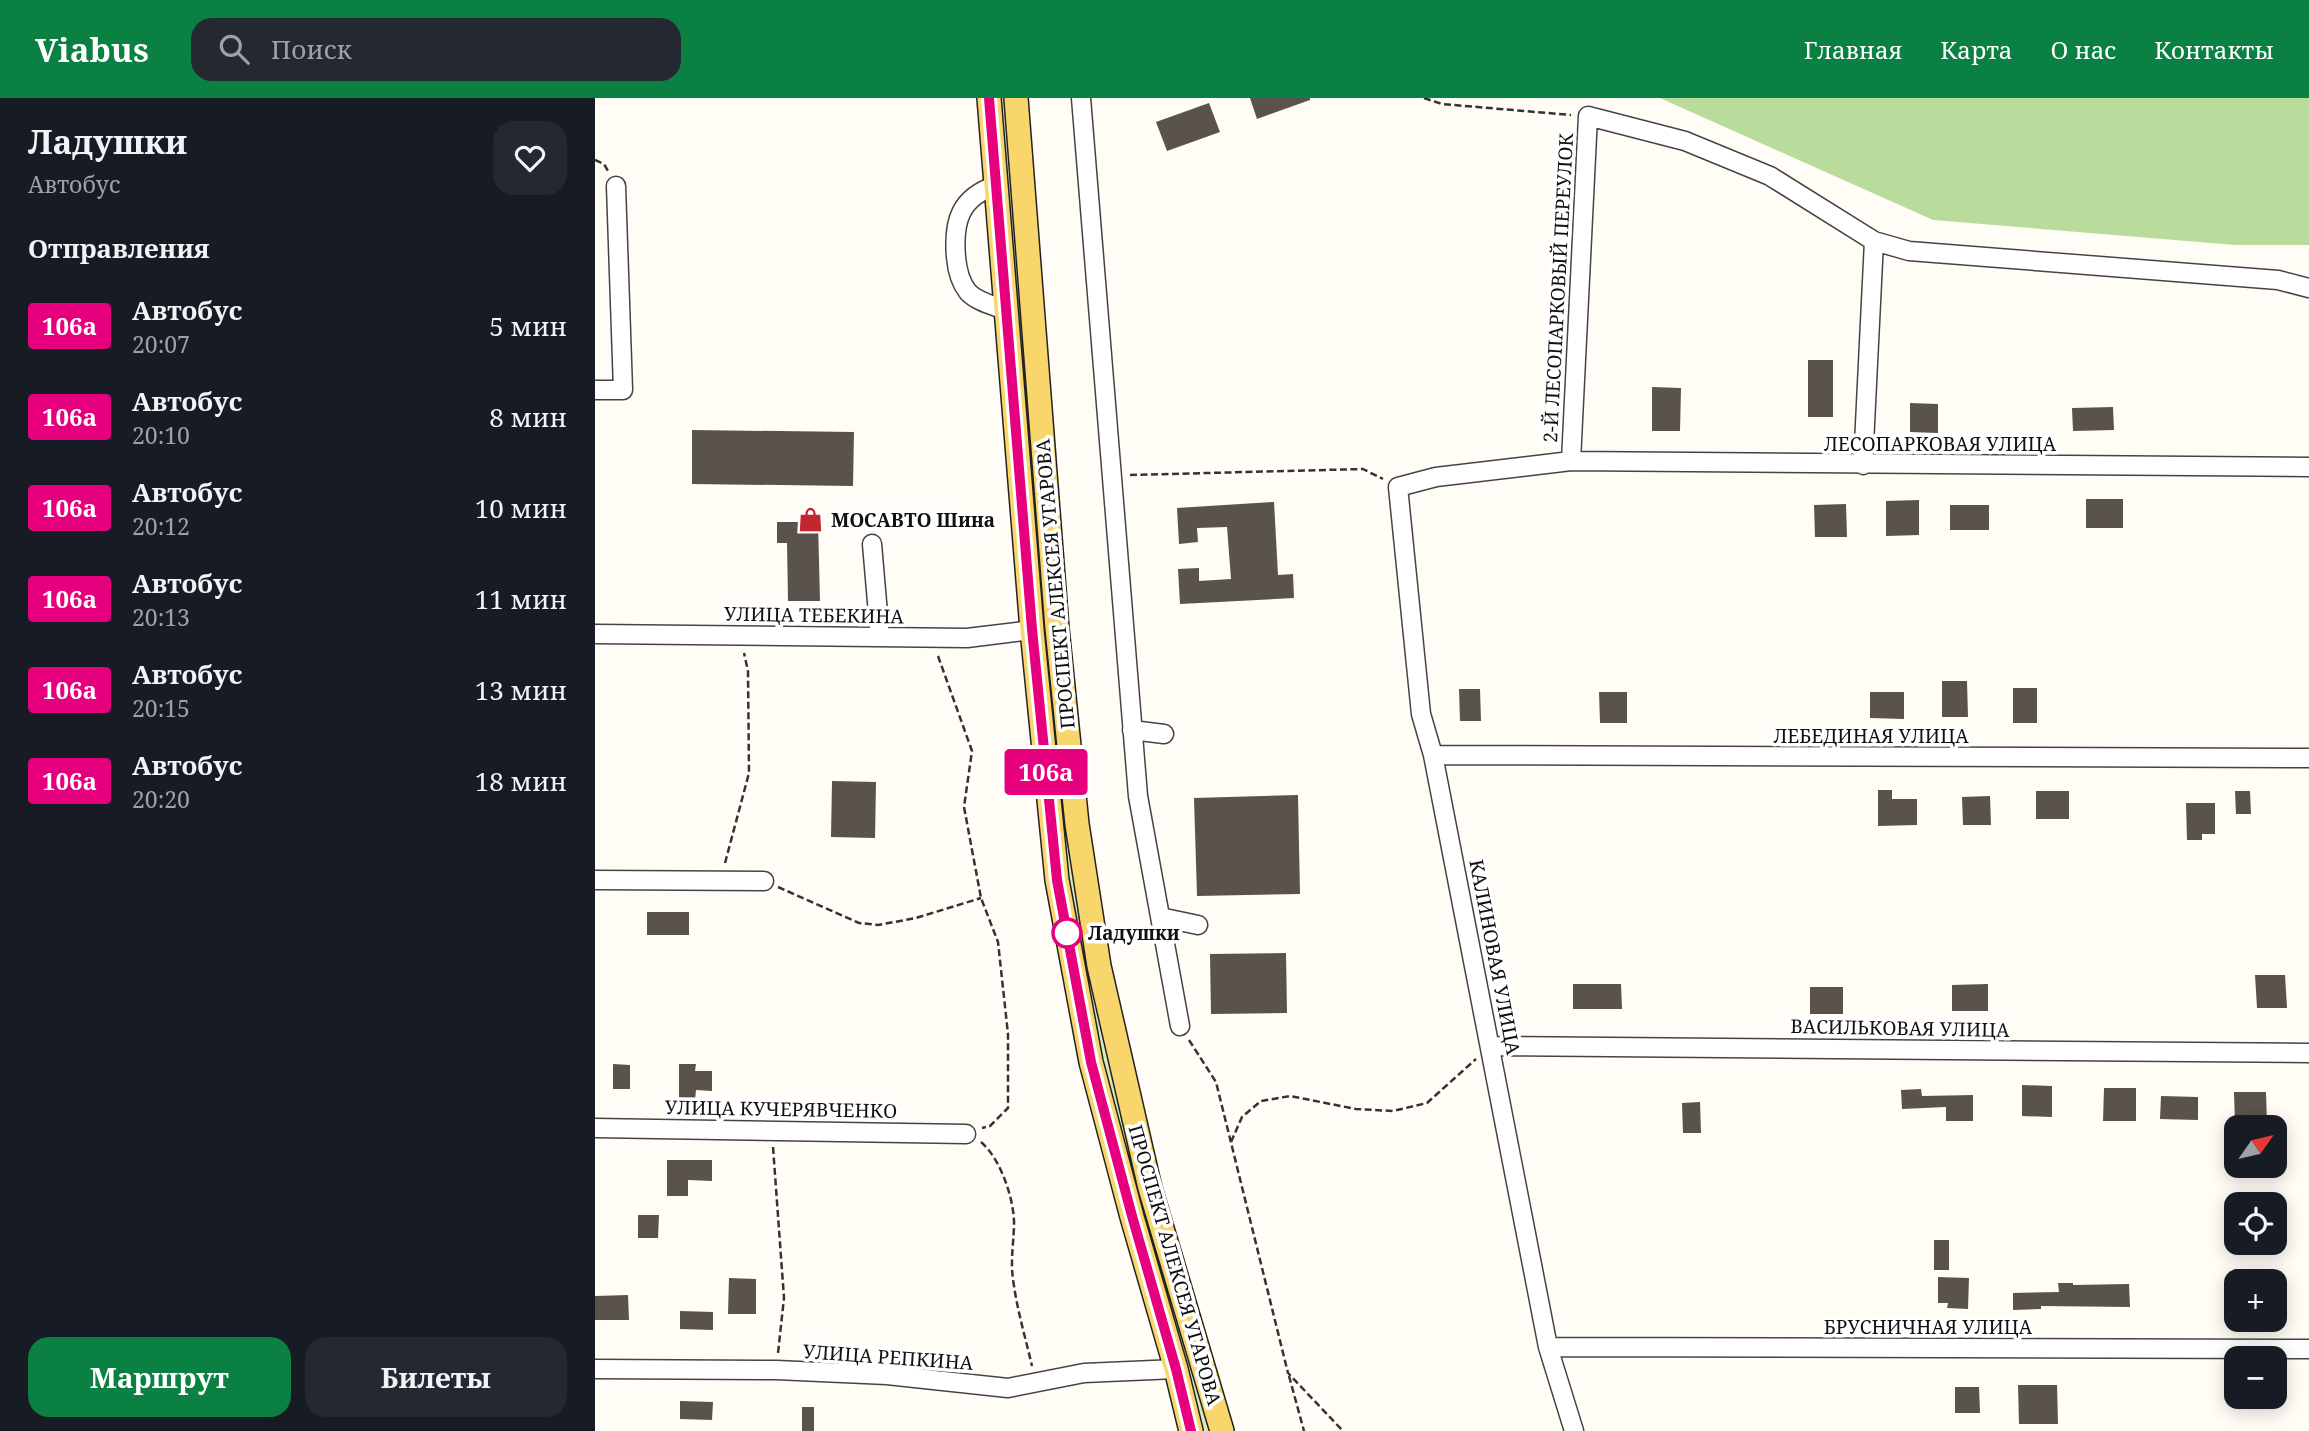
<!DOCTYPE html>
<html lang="ru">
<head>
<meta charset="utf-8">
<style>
	body { margin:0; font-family:"Noto Serif",serif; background:#242831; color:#f1f3f6; height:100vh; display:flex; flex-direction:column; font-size:26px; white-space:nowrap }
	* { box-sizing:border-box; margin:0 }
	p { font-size:23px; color:#9ea1a6 }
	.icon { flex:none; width:38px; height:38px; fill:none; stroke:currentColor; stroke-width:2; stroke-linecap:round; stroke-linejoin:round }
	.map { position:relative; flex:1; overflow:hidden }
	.details { display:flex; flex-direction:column; background:#171b24; width:595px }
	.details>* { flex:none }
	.badge { padding:0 14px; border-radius:5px; font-size:24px; line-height:46px }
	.needle { width:46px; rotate:56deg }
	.buttons { position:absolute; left:1629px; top:1017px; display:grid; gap:14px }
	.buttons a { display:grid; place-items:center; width:63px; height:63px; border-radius:14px; background:#171b24; box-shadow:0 4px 18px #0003; font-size:35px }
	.map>.badge { position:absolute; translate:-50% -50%; box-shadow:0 0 0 4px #fff }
	h2 { padding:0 28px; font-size:26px; line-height:63px }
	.round { display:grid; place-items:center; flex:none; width:74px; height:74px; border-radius:21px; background:#242831 }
	.headline { display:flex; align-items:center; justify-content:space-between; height:119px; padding:0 28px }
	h1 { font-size:33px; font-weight:700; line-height:52px }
	.cta { display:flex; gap:14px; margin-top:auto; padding:14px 28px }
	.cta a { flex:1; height:80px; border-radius:21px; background:#0b8043; color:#fff; font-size:28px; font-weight:700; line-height:80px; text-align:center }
	.cta a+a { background:#242831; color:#f1f3f6 }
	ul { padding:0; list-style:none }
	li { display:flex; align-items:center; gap:21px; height:91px; padding:0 28px }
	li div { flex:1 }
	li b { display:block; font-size:26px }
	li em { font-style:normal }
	li .badge { min-width:77px; font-weight:700; text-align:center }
	header { display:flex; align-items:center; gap:42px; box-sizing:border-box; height:98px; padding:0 35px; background:#0b8043; color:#fff }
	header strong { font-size:33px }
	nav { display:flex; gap:38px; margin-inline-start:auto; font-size:24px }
	.search { width:490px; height:63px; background:#242831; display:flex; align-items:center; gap:18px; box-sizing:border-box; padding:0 24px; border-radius:21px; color:#9ea1a6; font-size:26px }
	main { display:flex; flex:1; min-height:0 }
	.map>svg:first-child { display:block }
</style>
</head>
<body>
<header>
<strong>Viabus</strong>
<div class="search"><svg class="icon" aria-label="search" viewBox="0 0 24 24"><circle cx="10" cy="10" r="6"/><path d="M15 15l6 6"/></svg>Поиск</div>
<nav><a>Главная</a><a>Карта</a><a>О нас</a><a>Контакты</a></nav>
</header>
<main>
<section class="details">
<div class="headline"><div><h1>Ладушки</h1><p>Автобус</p></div><a class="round"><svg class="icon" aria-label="heart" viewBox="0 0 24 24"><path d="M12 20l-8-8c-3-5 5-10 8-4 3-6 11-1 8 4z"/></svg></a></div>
<h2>Отправления</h2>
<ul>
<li><span class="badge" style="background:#e6007e;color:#fff">106а</span><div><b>Автобус</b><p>20:07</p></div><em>5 мин</em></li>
<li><span class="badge" style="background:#e6007e;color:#fff">106а</span><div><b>Автобус</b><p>20:10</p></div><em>8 мин</em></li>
<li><span class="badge" style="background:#e6007e;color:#fff">106а</span><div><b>Автобус</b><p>20:12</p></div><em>10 мин</em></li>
<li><span class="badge" style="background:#e6007e;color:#fff">106а</span><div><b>Автобус</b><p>20:13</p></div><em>11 мин</em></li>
<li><span class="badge" style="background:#e6007e;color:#fff">106а</span><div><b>Автобус</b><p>20:15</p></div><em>13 мин</em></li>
<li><span class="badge" style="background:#e6007e;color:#fff">106а</span><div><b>Автобус</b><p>20:20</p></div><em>18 мин</em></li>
</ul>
<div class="cta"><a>Маршрут</a><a>Билеты</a></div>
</section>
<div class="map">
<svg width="1714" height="1333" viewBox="0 0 1714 1333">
	<rect width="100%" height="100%" fill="#fffdf5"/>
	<!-- green -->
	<path fill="#d5ebbd" d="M 404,0 L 411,0 L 449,498 L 444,492 Z
		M 453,569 L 456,569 L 471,703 L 617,1333 L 606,1333 C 568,1195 525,1057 497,917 C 474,804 463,689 450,575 Z"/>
	<!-- forest -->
	<path fill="#b9dc9c" d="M 1065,0 L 1714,0 L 1714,147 L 1640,147 L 1338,122 Z"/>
	<!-- building -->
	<path fill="#5a524d" d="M 655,0 L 715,0 L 715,2 L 662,21 Z
		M 614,5 L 625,34 L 572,53 L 561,24 Z
		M 1213,262 L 1238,262 L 1238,319 L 1213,319 Z
		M 1057,289 L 1086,290 L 1085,333 L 1057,333 Z
		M 1315,305 L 1343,306 L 1343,335 L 1315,334 Z
		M 1518,309 L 1519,332 L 1478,333 L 1477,310 Z
		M 97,332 L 259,334 L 258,388 L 97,386 Z
		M 1491,401 L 1528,401 L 1528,430 L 1491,430 Z
		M 1324,402 L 1324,437 L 1291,438 L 1291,403 Z
		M 679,404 L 683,477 L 698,476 L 699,500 L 585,506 L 583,471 L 604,470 L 604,483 L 636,481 L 632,429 L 602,430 L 603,444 L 584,446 L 582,410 Z
		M 1251,406 L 1252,439 L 1220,439 L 1219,407 Z
		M 1355,407 L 1394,407 L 1394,432 L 1355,432 Z
		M 182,424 L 223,424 L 225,503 L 193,503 L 192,445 L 182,445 Z
		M 1347,583 L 1372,583 L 1373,619 L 1347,619 Z
		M 1418,590 L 1442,590 L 1442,625 L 1418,625 Z
		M 864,591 L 885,591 L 886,623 L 865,623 Z
		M 1004,594 L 1032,594 L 1032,625 L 1005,625 Z
		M 1275,594 L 1309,594 L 1309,621 L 1275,620 Z
		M 237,683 L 281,684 L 280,740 L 236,739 Z
		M 1283,692 L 1297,692 L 1297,701 L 1322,701 L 1322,727 L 1283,728 Z
		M 1441,693 L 1474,693 L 1474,721 L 1441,721 Z
		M 1640,693 L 1655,693 L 1656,716 L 1641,716 Z
		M 703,697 L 705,796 L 602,798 L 599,700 Z
		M 1395,698 L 1396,727 L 1368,727 L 1367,699 Z
		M 1591,705 L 1620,705 L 1620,736 L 1607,736 L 1607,742 L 1592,742 Z
		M 52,814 L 94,814 L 94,837 L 52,837 Z
		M 691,855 L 692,915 L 616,916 L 615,856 Z
		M 1660,877 L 1690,877 L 1692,910 L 1662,910 Z
		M 978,886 L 1026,886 L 1027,911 L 978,911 Z
		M 1393,886 L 1393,913 L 1357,913 L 1357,887 Z
		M 1215,889 L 1248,889 L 1248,916 L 1215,916 Z
		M 18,966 L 35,967 L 35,991 L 18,991 Z
		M 84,966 L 101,966 L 100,973 L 117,973 L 117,993 L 101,992 L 100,1002 L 84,1002 Z
		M 1427,987 L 1457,988 L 1457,1019 L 1427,1018 Z
		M 1509,990 L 1541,990 L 1541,1023 L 1508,1023 Z
		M 1326,991 L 1327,998 L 1378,997 L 1378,1023 L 1351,1023 L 1351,1009 L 1307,1011 L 1306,992 Z
		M 1639,994 L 1671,994 L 1672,1026 L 1640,1026 Z
		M 1566,998 L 1603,999 L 1603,1022 L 1565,1021 Z
		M 1105,1004 L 1106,1035 L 1088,1035 L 1087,1005 Z
		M 72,1062 L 117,1062 L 117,1083 L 93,1082 L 93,1098 L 72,1098 Z
		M 43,1117 L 64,1117 L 63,1140 L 43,1140 Z
		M 1339,1142 L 1354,1142 L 1354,1172 L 1339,1172 Z
		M 1639,1171 L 1676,1171 L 1676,1183 L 1639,1183 Z
		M 1343,1179 L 1374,1180 L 1373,1211 L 1352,1210 L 1353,1205 L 1343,1205 Z
		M 134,1180 L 161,1181 L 161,1216 L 133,1216 Z
		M 1463,1185 L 1478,1185 L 1478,1187 L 1534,1186 L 1535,1209 L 1446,1208 L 1446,1211 L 1418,1212 L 1418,1195 L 1464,1194 Z
		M 33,1197 L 34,1222 L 0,1222 L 0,1198 Z
		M 85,1213 L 118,1214 L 118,1232 L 85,1231 Z
		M 1423,1287 L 1462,1287 L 1463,1326 L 1424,1326 Z
		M 1360,1289 L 1384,1289 L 1385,1315 L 1360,1315 Z
		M 85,1303 L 118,1304 L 117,1322 L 85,1321 Z
		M 207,1309 L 219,1309 L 219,1333 L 207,1333 Z"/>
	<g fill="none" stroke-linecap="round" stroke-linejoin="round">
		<defs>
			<path id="minor" d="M 486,0 L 543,698 L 585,928
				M 402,87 C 365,99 358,123 361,159 C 362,171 365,184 373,194 C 382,204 401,208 412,213
				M 0,292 L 28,292 L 21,88
				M 976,363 L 993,18 L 1090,43 L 1175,78 L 1279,143 L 1314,153 L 1683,182 L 1714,190
				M 1268,367 L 1279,143
				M 277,446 L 285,539
				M 0,536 L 372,540 L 437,532
				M 537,632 L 569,636
				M 838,657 L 1714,660
				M 0,782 L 169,783
				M 565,819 L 603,827
				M 896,948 L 1714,955
				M 0,1030 L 371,1036
				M 953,1249 L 1714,1251
				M 0,1271 L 181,1272 L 292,1277 L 413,1290 L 489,1275 L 581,1271
				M 979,1333 L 953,1249 L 838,657 L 826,616 L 803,389 L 841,379 L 976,363 L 1714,369"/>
			<path id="major" d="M 394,0 L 437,532 L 462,782 L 496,964 L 537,1119 L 581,1271 L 596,1333
				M 421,0 L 462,530 L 482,726 L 504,868 L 555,1090 L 627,1333"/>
		</defs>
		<!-- minor casing -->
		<use href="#minor" stroke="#444" stroke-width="21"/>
		<!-- major casing -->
		<use href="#major" stroke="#222" stroke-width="26"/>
		<!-- path -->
		<path stroke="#333" stroke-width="2.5" stroke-dasharray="7 3.5" stroke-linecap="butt" d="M 829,0 L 847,6 L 976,17
			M 0,62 L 9,66 L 13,73
			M 535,377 L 768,371 L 788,381
			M 343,558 L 377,653 L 369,709 L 386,800 L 403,844 L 413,936 L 413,1010 L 395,1028 L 387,1030
			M 130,765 L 154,675 L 153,573 L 149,555
			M 183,789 L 264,825 L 283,827 L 321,820 L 386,800
			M 594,942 L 621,984 L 693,1275 L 748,1333
			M 386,1044 C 406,1061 420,1103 419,1129 C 418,1151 415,1165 419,1188 C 423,1215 431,1242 437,1268
			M 636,1044 L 647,1019 L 666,1003 L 695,998 L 761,1011 L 798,1013 L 832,1005 L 881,961
			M 178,1049 L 189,1200 L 183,1255
			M 694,1278 L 709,1333"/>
		<!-- minor -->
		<use href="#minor" stroke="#fff" stroke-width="18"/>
		<!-- major -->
		<use href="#major" stroke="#f9d66b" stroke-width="23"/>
	</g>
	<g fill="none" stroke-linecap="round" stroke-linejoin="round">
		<defs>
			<path id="line" d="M 394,0 L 437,531 L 462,782 L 496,964 L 537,1118 L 581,1271 L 596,1333"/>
		</defs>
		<!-- line casing -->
		<use href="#line" stroke="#fff" stroke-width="16"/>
		<!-- line -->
		<use href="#line" stroke="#e6007e" stroke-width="10"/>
	</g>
	<!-- icons -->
	<defs>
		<symbol id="shop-bare" viewBox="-9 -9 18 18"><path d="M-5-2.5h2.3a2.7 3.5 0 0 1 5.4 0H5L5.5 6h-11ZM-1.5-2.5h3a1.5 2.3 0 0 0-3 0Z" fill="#c4262e" stroke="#fff" stroke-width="2.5" paint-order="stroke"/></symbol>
	</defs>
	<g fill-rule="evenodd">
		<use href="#shop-bare" x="198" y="404" width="35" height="35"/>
	</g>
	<!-- markers -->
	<circle fill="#fff" stroke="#e6007e" stroke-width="3.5" cx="472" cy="835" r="14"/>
	<g text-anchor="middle" stroke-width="7" stroke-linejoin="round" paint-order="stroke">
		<!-- street labels -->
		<g font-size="19" fill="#111" stroke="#fff">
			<text transform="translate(963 190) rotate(-87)" y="7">2-Й ЛЕСОПАРКОВЫЙ ПЕРЕУЛОК</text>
			<text x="1345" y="353">ЛЕСОПАРКОВАЯ УЛИЦА</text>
			<text transform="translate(460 486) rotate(-95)" y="7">ПРОСПЕКТ АЛЕКСЕЯ УГАРОВА</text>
			<text transform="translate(219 517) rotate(1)" y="7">УЛИЦА ТЕБЕКИНА</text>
			<text x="1276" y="645">ЛЕБЕДИНАЯ УЛИЦА</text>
			<text transform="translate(900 859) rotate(79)" y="7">КАЛИНОВАЯ УЛИЦА</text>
			<text transform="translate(1305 930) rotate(1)" y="7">ВАСИЛЬКОВАЯ УЛИЦА</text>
			<text transform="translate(186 1011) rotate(1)" y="7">УЛИЦА КУЧЕРЯВЧЕНКО</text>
			<text transform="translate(580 1167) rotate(74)" y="7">ПРОСПЕКТ АЛЕКСЕЯ УГАРОВА</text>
			<text x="1333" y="1236">БРУСНИЧНАЯ УЛИЦА</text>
			<text transform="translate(293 1259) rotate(4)" y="7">УЛИЦА РЕПКИНА</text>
		</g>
		<!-- poi labels -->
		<g font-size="19" font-weight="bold" fill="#111" stroke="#fff" text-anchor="start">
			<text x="236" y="429">МОСАВТО Шина</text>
		</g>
		<!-- stop labels -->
		<g font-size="19" font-weight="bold" fill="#111" stroke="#fff" text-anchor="start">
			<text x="493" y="842">Ладушки</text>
		</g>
	</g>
</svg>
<div class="buttons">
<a><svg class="needle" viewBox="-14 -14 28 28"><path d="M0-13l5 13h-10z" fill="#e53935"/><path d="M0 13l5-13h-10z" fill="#9ea1a6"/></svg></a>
<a><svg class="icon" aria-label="locate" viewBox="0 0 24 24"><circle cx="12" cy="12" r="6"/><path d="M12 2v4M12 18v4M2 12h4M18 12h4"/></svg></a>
<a>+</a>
<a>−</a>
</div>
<b class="badge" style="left:451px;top:674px;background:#e6007e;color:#fff">106а</b>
</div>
</main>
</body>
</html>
